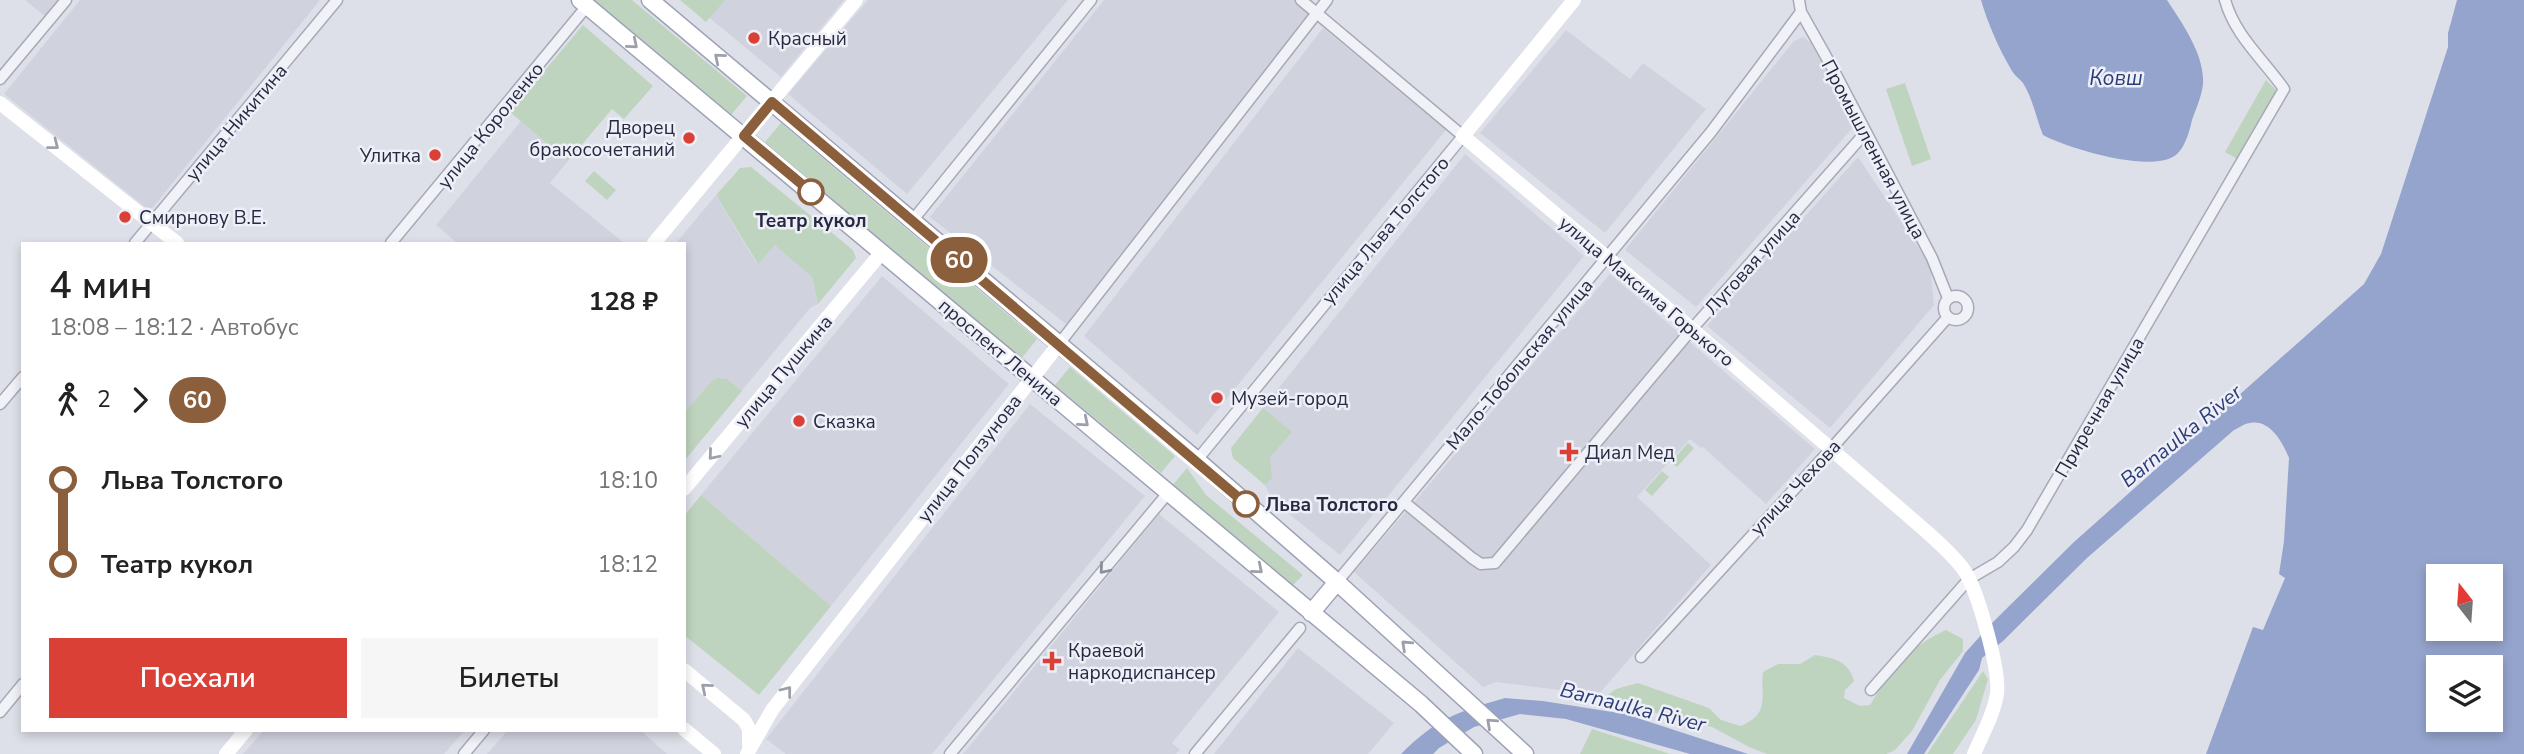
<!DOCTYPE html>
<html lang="ru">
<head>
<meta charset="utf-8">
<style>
	body { margin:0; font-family:"Nunito Sans",sans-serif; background:#f6f6f6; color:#222; height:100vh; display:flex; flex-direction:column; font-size:26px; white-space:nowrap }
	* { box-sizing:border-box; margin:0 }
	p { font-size:23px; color:#767676 }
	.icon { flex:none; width:38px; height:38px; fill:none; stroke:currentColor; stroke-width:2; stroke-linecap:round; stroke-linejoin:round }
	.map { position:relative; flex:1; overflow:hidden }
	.sheet { position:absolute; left:21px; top:242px; width:665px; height:490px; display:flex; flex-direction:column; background:#fff; border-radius:0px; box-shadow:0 4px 10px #0003 }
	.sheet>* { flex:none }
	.badge { padding:0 14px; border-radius:23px; font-size:24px; line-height:46px }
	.needle { width:46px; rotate:343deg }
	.fabs { position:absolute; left:2426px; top:564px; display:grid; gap:14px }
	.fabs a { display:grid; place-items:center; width:77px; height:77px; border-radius:0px; background:#fff; box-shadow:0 4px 10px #0003; font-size:35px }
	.map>.badge { position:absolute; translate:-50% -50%; box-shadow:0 0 0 4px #fff }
	.legs { display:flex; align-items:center; gap:10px; height:77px; padding:0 28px; font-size:23px }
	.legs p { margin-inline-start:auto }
	.overview { display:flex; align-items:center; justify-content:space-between; height:119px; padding:0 28px }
	h1 { font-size:38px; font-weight:600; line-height:52px }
	.button { display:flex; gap:14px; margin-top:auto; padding:14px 28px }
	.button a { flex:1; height:80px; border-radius:0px; background:#db4036; color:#fff; font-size:28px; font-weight:600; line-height:80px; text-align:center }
	.button a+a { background:#f6f6f6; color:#222 }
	ul { padding:0 28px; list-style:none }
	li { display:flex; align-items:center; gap:24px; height:84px; font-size:26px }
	li i { display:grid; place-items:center; width:10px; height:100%; margin:0 9px; background:currentColor }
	li i::after { content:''; width:18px; height:18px; margin:-9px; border:5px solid; border-radius:50%; background:#fff }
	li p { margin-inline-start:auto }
	li:first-child i { background:linear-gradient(#0000 50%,currentColor 0) }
	li:last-child i { background:linear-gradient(currentColor 50%,#0000 0) }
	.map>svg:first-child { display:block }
</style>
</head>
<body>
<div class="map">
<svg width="2524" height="754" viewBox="0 0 2524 754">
	<rect width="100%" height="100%" fill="#dee0e9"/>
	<!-- built -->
	<path fill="#d0d2de" d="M 25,0 L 59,0 L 46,17 Z
		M 80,0 L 320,0 L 150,211 L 4,94 Z
		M 688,0 L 844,0 L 781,77 Z
		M 868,0 L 1068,0 L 907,194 L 788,94 Z
		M 1104,0 L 1294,0 L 1313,15 L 1066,324 L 930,217 Z
		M 1323,28 L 1446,130 L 1197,435 L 1084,336 Z
		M 1566,30 L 1630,79 L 1643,63 L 1706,109 L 1605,233 L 1480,133 Z
		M 1803,37 L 1811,43 L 1855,125 L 1696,307 L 1625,250 L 1794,41 Z
		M 521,121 L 568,161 L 550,183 L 624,243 L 457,243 L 436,225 Z
		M 1465,154 L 1584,256 L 1340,555 L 1273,501 L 1265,485 L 1233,458 L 1231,448 Z
		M 1858,157 L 1930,265 L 1934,305 L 1830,428 L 1707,326 Z
		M 717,194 L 719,201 L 757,264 L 775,244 L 812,277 L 818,304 L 810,308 L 684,461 L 684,243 L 676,243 Z
		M 1610,274 L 1815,449 L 1766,504 L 1703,447 L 1701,448 L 1690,439 L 1637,497 L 1711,565 L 1598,695 L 1496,682 L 1483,687 L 1354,572 Z
		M 882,276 L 1009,384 L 831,606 L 701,495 Z
		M 1030,404 L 1145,496 L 932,754 L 786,754 L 766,739 Z
		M 1159,514 L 1279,612 L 1172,743 L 1180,750 L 1176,754 L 963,754 Z
		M 1298,648 L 1394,723 L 1368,754 L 1214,754 Z
		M 264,730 L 465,730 L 444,754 L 243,754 Z
		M 508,730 L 640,730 L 667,754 L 487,754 Z"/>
	<!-- green -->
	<path fill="#bfd4be" d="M 594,0 L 632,0 L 747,96 L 731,115 Z
		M 680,0 L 725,0 L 706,22 Z
		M 583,25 L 653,86 L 624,119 L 612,109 L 568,161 L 510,112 Z
		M 2266,80 L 2276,90 L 2262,120 L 2237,159 L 2225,152 Z
		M 1905,83 L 1931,159 L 1912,166 L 1886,89 Z
		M 781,123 L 1037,339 L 1021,359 L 764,143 Z
		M 751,167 L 853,250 L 856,258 L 818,304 L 812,277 L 775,245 L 758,264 L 719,200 L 717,194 L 740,168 Z
		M 594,171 L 616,190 L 607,200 L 585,181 Z
		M 1070,367 L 1175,456 L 1161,473 L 1055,385 Z
		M 718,378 L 727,379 L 742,391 L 684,461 L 684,408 L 687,410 L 712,381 Z
		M 1263,408 L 1292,432 L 1270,457 L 1272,478 L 1265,485 L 1233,458 L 1231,448 Z
		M 1688,443 L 1694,448 L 1677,467 L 1671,462 Z
		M 1187,468 L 1206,495 L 1303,575 L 1293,585 L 1172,486 Z
		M 1662,471 L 1669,477 L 1652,496 L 1645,490 Z
		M 701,495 L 831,606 L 759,695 L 684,635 L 684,516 Z
		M 1946,630 L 1963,639 L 1963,651 L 1940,680 L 1912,731 L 1895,750 L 1886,754 L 1767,754 L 1749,747 L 1712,727 L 1658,713 L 1631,711 L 1608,695 L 1616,689 L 1638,683 L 1709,708 L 1721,720 L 1741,726 C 1771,713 1760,697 1763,672 L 1778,664 L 1800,664 L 1815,655 C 1834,658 1849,661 1854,681 L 1845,690 L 1844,698 L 1860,706 L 1870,705 C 1891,671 1908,647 1946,630 Z
		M 1983,671 L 1988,679 L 1976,720 L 1953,754 L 1927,754 Z
		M 1592,729 L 1670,754 L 1580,754 Z"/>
	<!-- water -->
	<path fill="#95a4cd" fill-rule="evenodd" d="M 1981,0 L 2167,0 C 2182,23 2205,55 2203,84 C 2202,95 2196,109 2192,120 C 2190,130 2185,147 2177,154 C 2154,175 2067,148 2043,135 C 2036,118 2033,99 2023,83 C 2020,79 2015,76 2012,71 C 1999,49 1988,24 1981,0 Z
		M 2457,0 L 2524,0 L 2524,754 L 2206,754 L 2253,627 L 2263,630 L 2285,578 L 2279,574 L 2284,541 L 2289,458 C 2283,443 2270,419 2250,423 C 2245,423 2239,428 2234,430 L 2087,558 L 2003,641 L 1982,658 L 1979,670 L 1924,754 L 1907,754 L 1965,653 L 1992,623 L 2074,542 L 2364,284 L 2381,254 L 2448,47 L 2448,33 ZM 2438,576 L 2490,576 L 2490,628 L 2438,628 ZM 2438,667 L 2490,667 L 2490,719 L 2438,719 Z
		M 1505,698 L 1543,701 L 1625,714 L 1748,754 L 1690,754 L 1566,719 L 1520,714 L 1474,727 L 1439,748 L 1433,754 L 1401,754 C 1436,719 1459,711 1505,698 Z"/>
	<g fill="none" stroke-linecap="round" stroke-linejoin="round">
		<defs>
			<path id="street" d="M 1799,0 L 1801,12 L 1833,69 L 1932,258 L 1948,298
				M 0,79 L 66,0
				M 912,221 L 1091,0
				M 135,243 L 337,0
				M 391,243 L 587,6
				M1944 308a12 12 0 1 1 24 0a12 12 0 1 1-24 0Z
				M 1059,344 L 1327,0
				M 0,404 L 23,377
				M 1197,460 L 1463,136 L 1301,0
				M 1404,502 L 1472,558 L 1481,564 L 1495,563 L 1692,329 L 1866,132
				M 1337,582 L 1711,132 L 1801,12
				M 1641,657 L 1831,449 L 1948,317
				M 1871,690 L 1969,579 L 1998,562 L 2014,547 L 2027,530 L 2284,89 C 2263,59 2235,36 2225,0
				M 0,712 L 23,684
				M 464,754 L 484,730
				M 950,754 L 1168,493
				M 1195,754 L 1300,628"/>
			<path id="primary" d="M 580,0 L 1421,704 L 1474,754
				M 650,0 L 1197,460 L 1337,582 L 1525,754
				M 1311,613 L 1337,582"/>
		</defs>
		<!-- street casing -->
		<use href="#street" stroke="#a7a9b7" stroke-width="13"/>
		<!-- primary casing -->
		<use href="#primary" stroke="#9ca1b6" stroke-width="19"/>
		<!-- street -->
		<use href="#street" stroke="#f1f2f7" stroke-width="10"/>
		<!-- secondary -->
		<path stroke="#fff" stroke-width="14" d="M 1574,0 L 1463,136 L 1692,329 L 1927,532 C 1940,544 1954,556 1964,570 C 1978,591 2000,670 1997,694 C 1994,714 1982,735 1974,754
			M 0,103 L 177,243
			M 654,243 L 856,0
			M 684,489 L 882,252
			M 684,670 L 744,720 L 749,729 L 749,746
			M 684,729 L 714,754
			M 226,754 L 246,730
			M 747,754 L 772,710 L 1059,344"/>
		<!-- primary -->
		<use href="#primary" stroke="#fff" stroke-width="16"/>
	</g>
	<!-- one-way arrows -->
	<defs><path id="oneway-chevron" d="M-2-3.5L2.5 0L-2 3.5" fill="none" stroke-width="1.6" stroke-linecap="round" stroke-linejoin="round" transform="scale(1.75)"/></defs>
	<g stroke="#9d9faa">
		<use href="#oneway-chevron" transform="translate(633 44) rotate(40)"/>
		<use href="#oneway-chevron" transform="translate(719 58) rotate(-140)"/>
		<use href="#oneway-chevron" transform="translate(54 145) rotate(38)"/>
		<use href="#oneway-chevron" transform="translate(1084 422) rotate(40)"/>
		<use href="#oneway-chevron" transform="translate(713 455) rotate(130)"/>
		<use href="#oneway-chevron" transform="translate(1258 569) rotate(40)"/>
		<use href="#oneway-chevron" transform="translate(1406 645) rotate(-137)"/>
		<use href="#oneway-chevron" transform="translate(706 688) rotate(-140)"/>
		<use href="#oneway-chevron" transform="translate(787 691) rotate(-52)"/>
		<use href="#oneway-chevron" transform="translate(1491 723) rotate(-138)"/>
	</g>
	<use stroke="#8c8e9c" href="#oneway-chevron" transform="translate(1104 569) rotate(130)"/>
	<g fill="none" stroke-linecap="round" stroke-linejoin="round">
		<defs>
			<path id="line-1" d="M 811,192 L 744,136 L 772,102 L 1246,504"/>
		</defs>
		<!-- line-1 casing -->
		<use href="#line-1" stroke="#fff" stroke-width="16"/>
		<!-- line-1 -->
		<use href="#line-1" stroke="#8b5e3c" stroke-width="10"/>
	</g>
	<!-- markers -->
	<g fill="#db4036" stroke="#eeeff7" stroke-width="2.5">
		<circle cx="754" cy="38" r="7"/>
		<circle cx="689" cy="138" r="7"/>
		<circle cx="435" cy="155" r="7"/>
		<circle cx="125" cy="217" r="7"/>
		<circle cx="1217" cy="398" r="7"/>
		<circle cx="799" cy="421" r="7"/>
		<path d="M1565.5 441.5h7v7h7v7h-7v7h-7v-7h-7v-7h7z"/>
		<path d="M1048.5 650.5h7v7h7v7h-7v7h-7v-7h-7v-7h7z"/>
	</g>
	<g fill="#fff" stroke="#8b5e3c" stroke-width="3.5">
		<circle cx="811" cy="192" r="12"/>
		<circle cx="1246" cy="504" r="12"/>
	</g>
	<g text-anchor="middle" stroke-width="5" stroke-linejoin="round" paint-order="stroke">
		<!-- poi labels -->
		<g font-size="19" fill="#262a42" stroke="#eeeff7" text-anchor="start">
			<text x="768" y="45">Красный</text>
			<text x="675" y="134" text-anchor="end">Дворец<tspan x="675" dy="22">бракосочетаний</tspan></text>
			<text x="421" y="162" text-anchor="end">Улитка</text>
			<text x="139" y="224">Смирнову В.Е.</text>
			<text x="1231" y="405">Музей-город</text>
			<text x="813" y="428">Сказка</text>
			<text x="1585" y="459">Диал Мед</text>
			<text x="1068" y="657">Краевой<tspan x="1068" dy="22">наркодиспансер</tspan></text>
		</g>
		<!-- street labels -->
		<g font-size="19" fill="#262a42" stroke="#eeeff7">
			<text transform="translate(236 122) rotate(-50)" y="7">улица Никитина</text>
			<text transform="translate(490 125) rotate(-51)" y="7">улица Короленко</text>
			<text transform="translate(1874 149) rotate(62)" y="7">Промышленная улица</text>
			<text transform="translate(1385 230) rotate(-50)" y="7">улица Льва Толстого</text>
			<text transform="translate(1752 262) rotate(-48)" y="7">Луговая улица</text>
			<text transform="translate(1647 291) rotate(40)" y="7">улица Максима Горького</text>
			<text transform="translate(1001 352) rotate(40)" y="7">проспект Ленина</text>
			<text transform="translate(1519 364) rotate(-50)" y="7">Мало-Тобольская улица</text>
			<text transform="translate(783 371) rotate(-50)" y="7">улица Пушкина</text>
			<text transform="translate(2099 407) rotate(-60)" y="7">Приречная улица</text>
			<text transform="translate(969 458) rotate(-52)" y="7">улица Ползунова</text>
			<text transform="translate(1795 487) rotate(-47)" y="7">улица Чехова</text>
		</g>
		<!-- stop labels -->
		<g font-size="19" font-weight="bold" fill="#262a42" stroke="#eeeff7">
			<text x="811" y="227">Театр кукол</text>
			<text x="1265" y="511" text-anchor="start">Льва Толстого</text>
		</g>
		<!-- water labels -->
		<g font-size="21" font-style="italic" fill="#2c3e79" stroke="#eeeff7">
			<text x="2116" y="85">Ковш</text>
			<text transform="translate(2181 436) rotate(-39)" y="7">Barnaulka River</text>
			<text transform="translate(1633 707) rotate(14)" y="7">Barnaulka River</text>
		</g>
	</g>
</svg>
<div class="fabs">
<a><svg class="needle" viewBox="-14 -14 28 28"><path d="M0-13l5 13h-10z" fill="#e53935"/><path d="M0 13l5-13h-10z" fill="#767676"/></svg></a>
<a><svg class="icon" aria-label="layers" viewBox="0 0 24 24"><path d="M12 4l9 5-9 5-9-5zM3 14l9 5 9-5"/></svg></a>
</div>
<b class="badge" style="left:959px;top:260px;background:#8b5e3c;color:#fff">60</b>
<section class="sheet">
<div class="overview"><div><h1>4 мин</h1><p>18:08 – 18:12 · Автобус</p></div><b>128 ₽</b></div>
<div class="legs"><svg class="icon" aria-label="walk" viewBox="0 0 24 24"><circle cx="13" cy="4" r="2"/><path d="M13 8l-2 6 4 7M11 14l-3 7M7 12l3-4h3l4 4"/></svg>2<svg class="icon" aria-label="forward" viewBox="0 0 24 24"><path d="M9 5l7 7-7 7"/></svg><b class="badge" style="background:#8b5e3c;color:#fff">60</b></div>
<ul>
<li><i style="color:#8b5e3c"></i><b>Льва Толстого</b><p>18:10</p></li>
<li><i style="color:#8b5e3c"></i><b>Театр кукол</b><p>18:12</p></li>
</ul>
<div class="button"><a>Поехали</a><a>Билеты</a></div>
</section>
</div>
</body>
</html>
